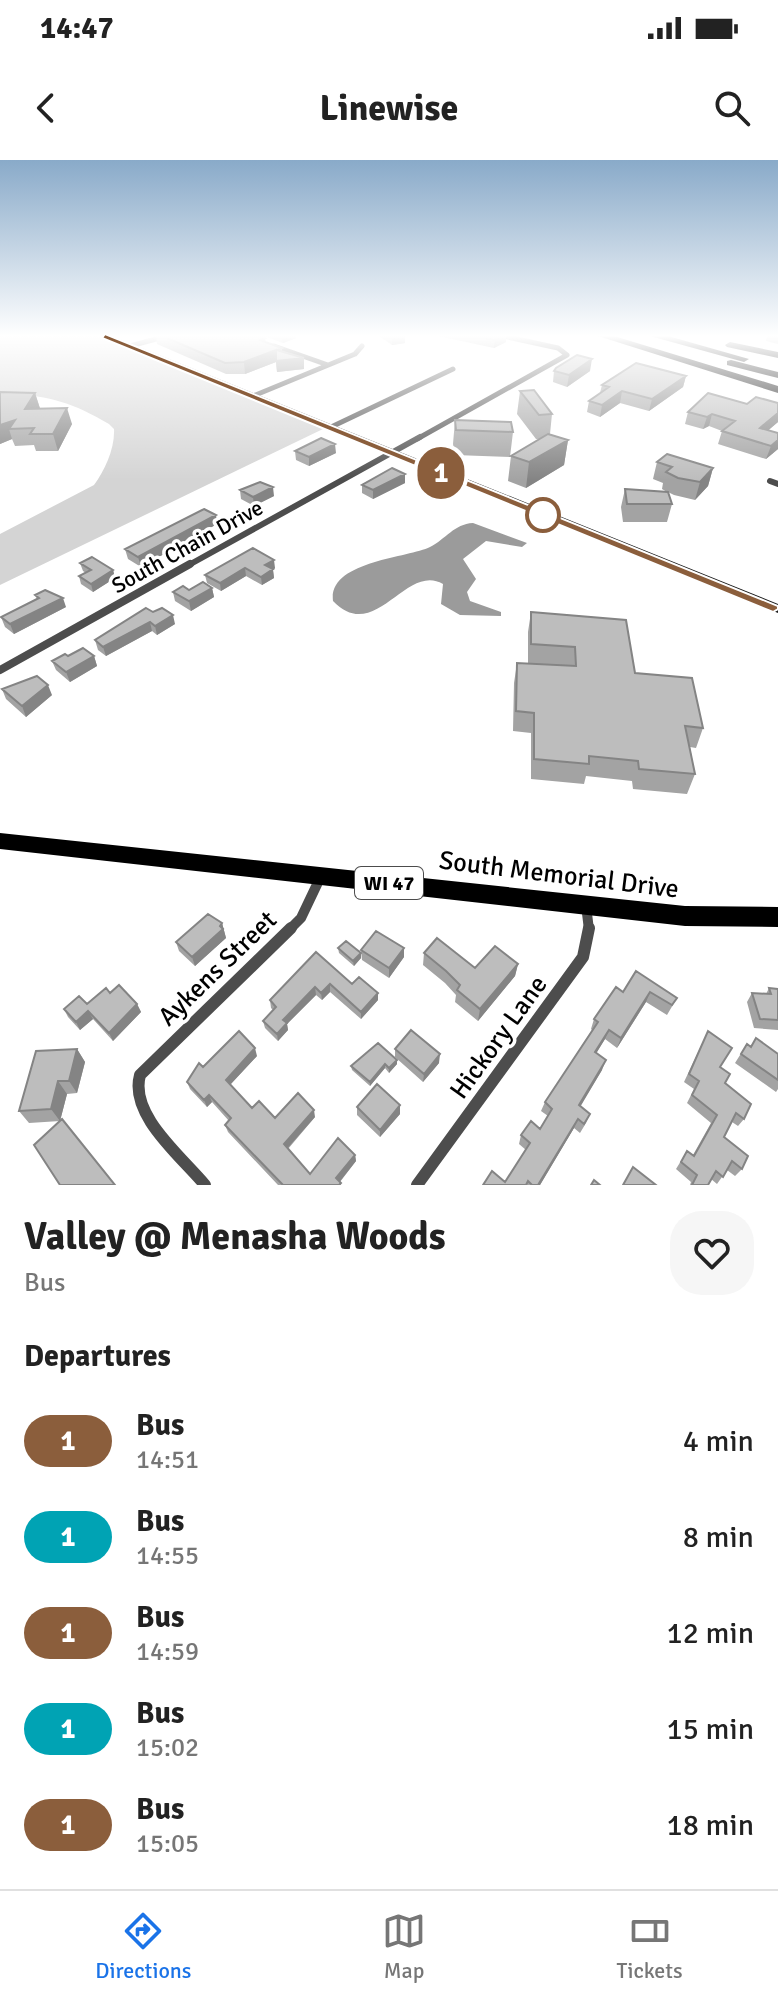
<!DOCTYPE html>
<html lang="en">
<head>
<meta charset="utf-8">
<style>
	body { margin:0; font-family:Signika,sans-serif; background:#f6f6f6; color:#222; height:100vh; display:flex; flex-direction:column; font-size:30px; white-space:nowrap }
	* { box-sizing:border-box; margin:0 }
	p { font-size:26px; color:#767676 }
	.icon { flex:none; width:44px; height:44px; fill:none; stroke:currentColor; stroke-width:2; stroke-linecap:round; stroke-linejoin:round }
	.map { position:relative; height:1025px; overflow:hidden }
	.sheet { display:flex; flex-direction:column; background:#fff; flex:1 }
	.sheet>* { flex:none }
	.badge { padding:0 16px; border-radius:26px; font-size:28px; line-height:52px }
	.map>.badge { position:absolute; translate:-50% -50%; box-shadow:0 0 0 4px #fff }
	h2 { padding:0 24px; font-size:30px; line-height:72px }
	.round { display:grid; place-items:center; flex:none; width:84px; height:84px; border-radius:32px; background:#f6f6f6 }
	.head { display:flex; align-items:center; justify-content:space-between; height:136px; padding:0 24px }
	h1 { font-size:38px; font-weight:700; line-height:60px }
	ul { padding:0; list-style:none }
	li { display:flex; align-items:center; gap:24px; height:96px; padding:0 24px }
	li div { flex:1 }
	li b { display:block; font-size:30px }
	li em { font-style:normal }
	li .badge { min-width:88px; font-weight:700; text-align:center }
	.status { display:flex; justify-content:space-between; align-items:center; height:56px; padding:0 40px; background:#fff; direction:ltr }
	.status svg { height:22px; fill:currentColor }
	header { display:flex; justify-content:space-between; align-items:center; height:104px; padding:0 24px; background:#fff; font-size:36px; font-weight:700 }
	.menu { display:flex; justify-content:space-around; align-items:center; height:112px; border-top:2px solid #e0e0e0; background:#fff; font-size:22px; color:#767676 }
	.menu a { display:grid; justify-items:center; gap:4px }
	.menu .current { color:#1a73e8 }
	.map>svg:first-child { display:block }
</style>
</head>
<body>
<div class="status"><b>14:47</b><svg viewBox="0 0 49 12"><path d="M0 12V9h3v3zM5 12V6h3v6zM10 12V3h3v9zM15 12V0h3v12zM26 1h20v11H26zM47 4h2v5h-2z"/></svg></div>
<header><svg class="icon" aria-label="back" viewBox="0 0 24 24"><path d="M15 5l-7 7 7 7"/></svg>Linewise<svg class="icon" aria-label="search" viewBox="0 0 24 24"><circle cx="10" cy="10" r="6"/><path d="M15 15l6 6"/></svg></header>
<div class="map">
<svg width="778" height="1025" viewBox="0 0 778 1025">
	<rect width="100%" height="100%" fill="#fff"/>
	<!-- green -->
	<path fill="#d4d4d4" d="M 0,176 L 97,176 L 323,269 L 0,425 L 0,374 L 94,325 C 105,310 115,288 114,269 L 109,264 C 72,242 43,233 0,235 Z"/>
	<!-- water -->
	<path fill="#9b9b9b" d="M 473,363 L 527,383 L 522,387 L 486,381 L 463,399 L 476,419 L 467,432 L 470,441 L 501,452 L 501,456 L 460,455 L 441,444 L 443,424 C 406,402 375,485 333,441 C 328,401 408,398 430,387 C 446,379 454,364 473,363 Z"/>
	<g fill="none" stroke-linecap="round" stroke-linejoin="round">
		<!-- street-far4 -->
		<path stroke="#4d4d4d" stroke-width="5" d="M 130,186 L 167,176
			M 274,186 L 328,205
			M 253,236 L 355,194 L 362,186
			M 329,268 L 453,209
			M 417,279 L 567,195 L 558,188 L 503,176"/>
		<!-- street-far3 -->
		<path stroke="#4d4d4d" stroke-width="6" d="M 770,321 L 778,324
			M 187,406 L 420,277"/>
		<!-- street-far2 -->
		<path stroke="#4d4d4d" stroke-width="8" d="M 0,510 L 190,404"/>
		<!-- street-far1 -->
		<path stroke="#4d4d4d" stroke-width="10" d="M 586,745 L 589,770
			M 289,770 L 301,758 L 321,716"/>
		<!-- street -->
		<path stroke="#4d4d4d" stroke-width="12" d="M 205,1025 C 181,996 129,955 140,915 L 291,768
			M 417,1025 L 583,797 L 589,768"/>
		<!-- secondary -->
		<path fill="#1a1a1a" fill-rule="evenodd" d="M 101,176 L 112,176 L 778,444 L 778,453 Z"/>
		<!-- primary -->
		<path fill="#000" fill-rule="evenodd" d="M 0,673 L 685,746 L 778,747 L 778,767 L 685,766 L 0,689 Z"/>
		<!-- highway -->
		<path fill="#000" fill-rule="evenodd" d="M 598,176 L 614,176 L 778,226 L 778,233 Z
			M 650,176 L 668,176 L 749,199 L 744,202 Z
			M 730,182 L 778,192 L 778,198 L 727,187 L 725,185 Z
			M 731,200 L 778,212 L 778,218 L 727,205 L 727,201 Z"/>
	</g>
	<!-- wall -->
	<path fill="#a3a3a3" d="M 156,176 L 262,176 L 265,178 L 266,182 L 282,188 L 282,191 L 304,209 L 277,212 L 276,202 L 245,214 L 226,214 L 157,184 Z
		M 264,176 L 296,176 L 296,178 L 283,183 Z
		M 379,176 L 405,176 L 405,183 L 392,185 Z
		M 438,176 L 506,176 L 506,182 L 494,188 Z
		M 767,176 L 778,176 L 778,184 L 766,181 Z
		M 554,211 L 590,211 L 567,227 L 553,222 Z
		M 686,216 L 683,227 L 649,251 L 620,243 L 600,257 L 587,252 L 589,241 L 600,233 L 602,225 Z
		M 520,231 L 552,254 L 550,274 L 568,280 L 564,305 L 526,328 L 508,321 L 511,296 L 539,279 L 536,279 L 517,254 Z
		M 0,232 L 35,233 L 40,248 L 72,264 L 58,291 L 36,291 L 34,285 L 15,286 L 12,279 L 0,284 Z
		M 778,243 L 778,262 L 768,270 L 778,273 L 778,289 L 766,299 L 718,284 L 722,271 L 709,266 L 703,269 L 685,264 L 688,252 L 747,244 Z
		M 455,260 L 513,272 L 510,297 L 455,295 L 453,284 Z
		M 295,291 L 336,293 L 309,306 L 296,300 Z
		M 657,302 L 713,308 L 708,326 L 695,340 L 674,335 L 668,332 L 672,344 L 667,362 L 623,362 L 621,347 L 625,329 L 667,332 L 662,329 L 663,323 L 653,319 Z
		M 405,314 L 405,323 L 373,339 L 362,333 L 362,325 Z
		M 240,330 L 274,336 L 254,346 L 241,339 Z
		M 216,355 L 217,364 L 141,407 L 128,399 L 125,389 Z
		M 253,388 L 275,408 L 273,410 L 274,418 L 262,425 L 246,416 L 221,431 L 207,423 L 205,415 Z
		M 80,403 L 113,410 L 115,418 L 93,432 L 81,424 L 79,416 L 86,413 L 83,411 Z
		M 212,428 L 214,437 L 191,451 L 175,441 L 173,432 Z
		M 35,435 L 66,447 L 14,474 L 5,467 L 1,457 L 37,439 Z
		M 146,448 L 175,464 L 157,475 L 152,471 L 106,496 L 98,490 L 95,480 Z
		M 531,452 L 635,513 L 703,568 L 696,588 L 690,587 L 695,614 L 687,634 L 633,629 L 632,621 L 586,616 L 584,624 L 531,619 L 531,573 L 513,571 L 514,523 L 517,503 L 528,503 L 528,472 Z
		M 68,496 L 94,496 L 97,506 L 70,522 L 56,510 L 52,501 Z
		M 2,529 L 52,535 L 26,557 L 6,539 Z
		M 222,763 L 226,778 L 195,806 L 179,791 L 176,782 Z
		M 338,788 L 361,793 L 361,798 L 354,806 L 339,793 Z
		M 361,790 L 404,797 L 389,818 L 362,800 Z
		M 316,792 L 352,824 L 378,833 L 378,840 L 361,859 L 330,832 L 322,840 L 316,835 L 287,864 L 288,870 L 278,881 L 265,868 L 263,861 L 273,850 L 271,848 L 270,840 Z
		M 424,793 L 475,808 L 518,804 L 515,816 L 478,861 L 455,842 L 456,835 L 445,823 L 423,805 Z
		M 636,811 L 677,838 L 667,855 L 646,842 L 617,888 L 605,879 L 596,893 L 602,910 L 580,946 L 590,954 L 586,963 L 580,973 L 574,968 L 540,1025 L 483,1025 L 505,1022 L 526,990 L 519,984 L 521,975 L 540,969 L 548,956 L 541,951 L 545,942 L 592,870 L 591,869 L 594,859 L 623,832 Z
		M 769,828 L 778,829 L 778,870 L 754,868 L 747,842 L 752,833 L 766,834 Z
		M 110,833 L 137,844 L 141,852 L 113,881 L 93,859 L 80,870 L 68,857 L 64,849 L 87,844 Z
		M 708,871 L 725,923 L 744,959 L 738,966 L 732,962 L 724,977 L 742,1009 L 735,1016 L 727,1010 L 717,1024 L 711,1019 L 708,1025 L 690,1025 L 691,1022 L 676,1009 L 687,991 L 693,995 L 711,963 L 687,943 L 694,929 L 684,922 Z
		M 756,878 L 778,894 L 778,929 L 776,932 L 735,903 L 747,884 L 750,887 Z
		M 77,889 L 85,902 L 77,933 L 67,934 L 60,961 L 29,963 L 19,951 Z
		M 395,889 L 439,903 L 423,922 L 395,897 Z
		M 257,896 L 230,925 L 252,948 L 275,958 L 315,957 L 288,989 L 310,1014 L 355,995 L 356,1001 L 340,1022 L 341,1025 L 278,1025 L 228,972 L 225,965 L 229,961 L 212,942 L 207,947 L 190,929 L 187,922 L 203,907 Z
		M 397,900 L 397,904 L 389,913 L 385,908 L 370,926 L 352,910 L 351,906 Z
		M 400,945 L 400,954 L 380,977 L 357,955 L 357,947 Z"/>
	<!-- shaded-wall -->
	<path fill="#848484" d="M 282,176 L 296,176 L 296,178 L 283,183 Z
		M 400,176 L 405,176 L 405,183 L 392,185 L 392,178 Z
		M 504,176 L 506,176 L 506,182 L 494,188 L 495,180 Z
		M 276,190 L 304,198 L 304,209 L 277,212 L 276,202 L 245,214 L 244,202 Z
		M 592,199 L 590,211 L 567,227 L 569,215 Z
		M 686,216 L 683,227 L 649,251 L 652,239 Z
		M 622,231 L 620,243 L 600,257 L 602,245 Z
		M 35,233 L 40,249 L 25,249 Z
		M 67,248 L 72,264 L 58,291 L 53,274 Z
		M 778,253 L 778,262 L 756,281 L 760,268 Z
		M 712,254 L 709,266 L 703,269 L 707,257 Z
		M 15,260 L 9,269 L 12,279 L 0,284 L 0,265 Z
		M 568,280 L 564,305 L 526,328 L 529,302 Z
		M 778,280 L 778,289 L 766,299 L 771,286 Z
		M 335,284 L 336,293 L 309,306 L 309,297 Z
		M 713,308 L 708,326 L 695,340 L 700,322 Z
		M 405,314 L 405,323 L 373,339 L 373,330 Z
		M 273,327 L 274,336 L 254,346 L 253,337 Z
		M 216,355 L 217,364 L 141,407 L 138,397 Z
		M 274,400 L 275,408 L 273,410 L 274,418 L 262,425 L 261,417 L 265,405 Z
		M 245,408 L 246,416 L 221,431 L 220,423 Z
		M 113,410 L 115,418 L 93,432 L 91,424 Z
		M 212,428 L 214,437 L 191,451 L 189,441 Z
		M 63,438 L 66,447 L 14,474 L 10,464 Z
		M 173,455 L 175,464 L 157,475 L 155,466 Z
		M 150,462 L 152,471 L 106,496 L 103,487 Z
		M 94,496 L 97,506 L 70,522 L 66,512 Z
		M 48,525 L 52,535 L 26,557 L 22,546 Z
		M 222,763 L 226,778 L 195,806 L 192,797 Z
		M 404,788 L 404,797 L 389,818 L 389,808 Z
		M 361,793 L 361,798 L 354,806 L 353,801 Z
		M 518,804 L 515,816 L 478,861 L 480,849 Z
		M 330,824 L 330,832 L 322,840 L 321,833 Z
		M 315,827 L 316,835 L 287,864 L 288,870 L 278,881 L 277,874 L 283,860 Z
		M 650,832 L 646,842 L 617,888 L 621,878 Z
		M 378,833 L 378,840 L 361,859 L 361,852 Z
		M 137,844 L 141,852 L 113,881 L 109,873 Z
		M 88,851 L 93,859 L 80,870 L 76,862 Z
		M 609,870 L 605,879 L 591,902 L 595,892 Z
		M 255,888 L 257,896 L 228,927 L 226,920 Z
		M 77,889 L 85,902 L 77,933 L 69,921 Z
		M 440,894 L 439,903 L 423,922 L 424,914 Z
		M 397,900 L 397,904 L 389,913 L 389,908 Z
		M 606,900 L 602,910 L 576,954 L 579,945 Z
		M 385,904 L 385,908 L 370,926 L 370,922 Z
		M 58,921 L 67,934 L 60,961 L 51,949 Z
		M 209,935 L 212,942 L 207,947 L 204,940 Z
		M 400,945 L 400,954 L 380,977 L 380,970 Z
		M 314,950 L 315,957 L 285,991 L 284,984 Z
		M 578,959 L 574,968 L 540,1025 L 538,1025 Z
		M 355,995 L 356,1001 L 337,1025 L 336,1018 Z"/>
	<!-- building -->
	<path fill="#bdbdbd" stroke="#848484" stroke-width="2" d="M 162,176 L 262,176 L 265,178 L 260,180 L 282,188 L 277,190 L 304,198 L 276,201 L 276,190 L 244,202 L 225,203 Z
		M 474,176 L 504,176 L 495,180 Z
		M 577,195 L 592,199 L 569,215 L 554,211 L 556,208 Z
		M 636,203 L 686,216 L 652,239 L 622,231 L 602,245 L 589,241 L 609,227 L 602,225 Z
		M 534,230 L 552,254 L 539,255 L 520,231 Z
		M 0,232 L 35,233 L 25,249 L 67,248 L 53,274 L 30,274 L 34,268 L 9,269 L 15,260 L 0,265 Z
		M 708,233 L 747,244 L 756,237 L 778,243 L 778,253 L 760,268 L 778,273 L 778,280 L 771,286 L 722,271 L 735,261 L 712,254 L 707,257 L 688,252 Z
		M 455,260 L 511,262 L 513,272 L 456,270 Z
		M 548,274 L 568,280 L 529,302 L 511,296 Z
		M 321,278 L 335,284 L 309,297 L 295,291 Z
		M 667,294 L 713,308 L 700,322 L 678,318 L 666,312 L 672,307 L 657,302 Z
		M 392,308 L 405,314 L 373,330 L 362,325 Z
		M 260,322 L 273,327 L 253,337 L 240,330 Z
		M 625,329 L 668,332 L 672,344 L 627,344 Z
		M 204,349 L 216,355 L 138,397 L 125,389 Z
		M 253,388 L 274,400 L 265,405 L 273,409 L 261,417 L 245,408 L 220,423 L 205,415 Z
		M 92,397 L 113,410 L 91,424 L 79,416 L 91,410 L 80,403 Z
		M 203,422 L 212,428 L 189,441 L 173,432 L 183,426 L 189,430 Z
		M 45,430 L 63,438 L 10,464 L 1,457 L 39,438 L 35,435 Z
		M 146,448 L 153,452 L 162,448 L 173,455 L 155,466 L 150,462 L 103,487 L 95,480 Z
		M 531,452 L 626,460 L 635,513 L 692,518 L 703,568 L 685,566 L 695,614 L 639,609 L 638,601 L 589,596 L 589,604 L 534,599 L 534,553 L 516,551 L 517,503 L 576,506 L 575,487 L 531,484 Z
		M 83,488 L 94,496 L 66,512 L 52,501 L 65,494 L 68,496 Z
		M 37,516 L 48,525 L 22,546 L 2,529 Z
		M 208,754 L 222,763 L 220,766 L 223,769 L 192,797 L 176,782 Z
		M 376,771 L 404,788 L 389,808 L 361,790 Z
		M 437,778 L 475,808 L 495,786 L 518,804 L 480,849 L 457,830 L 460,825 L 446,811 L 424,793 Z
		M 346,781 L 361,793 L 353,801 L 338,788 Z
		M 316,792 L 352,824 L 359,817 L 378,833 L 361,852 L 330,824 L 321,833 L 315,827 L 283,860 L 287,863 L 277,874 L 263,861 L 276,847 L 270,840 Z
		M 636,811 L 677,838 L 672,845 L 650,832 L 621,878 L 609,870 L 595,892 L 606,900 L 579,945 L 590,954 L 584,964 L 578,959 L 538,1025 L 532,1025 L 528,1021 L 526,1025 L 483,1025 L 492,1011 L 505,1022 L 530,983 L 521,975 L 531,961 L 540,969 L 552,949 L 545,942 L 598,862 L 594,859 L 616,827 L 623,832 Z
		M 119,825 L 137,844 L 109,873 L 88,851 L 76,862 L 64,849 L 79,836 L 87,844 L 106,828 L 110,833 Z
		M 769,828 L 778,829 L 778,860 L 760,859 L 752,833 L 771,834 Z
		M 411,870 L 440,894 L 424,914 L 395,889 Z
		M 239,871 L 255,888 L 226,920 L 252,948 L 259,941 L 275,958 L 298,933 L 314,950 L 284,984 L 310,1014 L 338,978 L 355,995 L 336,1018 L 341,1023 L 339,1025 L 283,1025 L 225,965 L 231,958 L 209,935 L 204,940 L 187,922 L 199,903 L 203,907 Z
		M 708,871 L 732,888 L 720,907 L 730,914 L 725,923 L 751,944 L 744,959 L 736,953 L 724,977 L 748,996 L 742,1009 L 732,1001 L 723,1017 L 716,1011 L 708,1025 L 692,1025 L 697,1015 L 681,1002 L 687,991 L 694,996 L 717,955 L 692,935 L 699,921 L 689,914 Z
		M 756,878 L 778,894 L 778,920 L 741,894 L 747,884 L 751,887 Z
		M 378,883 L 397,900 L 389,908 L 385,904 L 370,922 L 351,906 Z
		M 77,889 L 69,921 L 58,921 L 51,949 L 19,951 L 36,891 Z
		M 377,924 L 400,945 L 380,970 L 357,947 Z
		M 62,959 L 115,1025 L 60,1025 L 34,985 Z
		M 633,1007 L 656,1025 L 623,1025 Z
		M 594,1020 L 600,1025 L 591,1025 Z"/>
	<!-- sky -->
	<linearGradient id="sky" x2="0" y2="1"><stop stop-color="#89aac9"/><stop offset="0.55" stop-color="#fff"/><stop offset="1" stop-color="#fff" stop-opacity="0"/></linearGradient>
	<rect width="778" height="320" fill="url(#sky)"/>
	<!-- line -->
	<path fill="#8b5e3c" stroke="#fff" stroke-width="2" d="M 105,174 L 778,446 L 778,449 L 773,452 L 102,178 Z"/>
	<!-- markers -->
	<circle fill="#fff" stroke="#8b5e3c" stroke-width="4" cx="543" cy="355" r="16"/>
	<g text-anchor="middle" stroke-width="7" stroke-linejoin="round" paint-order="stroke">
		<!-- shield labels -->
		<rect fill="#fff" stroke="#4c4c4c" stroke-width="2" x="355" y="707" width="68" height="32" rx="6"/>
		<g font-size="20" font-weight="bold" fill="#000">
			<text x="389" y="730">WI 47</text>
		</g>
		<!-- street labels -->
		<g font-size="22" fill="#000" stroke="#fff">
			<text transform="translate(187 386) rotate(-29)" y="8">South Chain Drive</text>
		</g>
		<!-- near-street labels -->
		<g font-size="26" fill="#000" stroke="#fff">
			<text transform="translate(559 714) rotate(7)" y="9">South Memorial Drive</text>
			<text transform="translate(217 808) rotate(-44)" y="9">Aykens Street</text>
			<text transform="translate(498 877) rotate(-54)" y="9">Hickory Lane</text>
		</g>
	</g>
</svg>
<b class="badge" style="left:441px;top:313px;background:#8b5e3c;color:#fff">1</b>
</div>
<section class="sheet">
<div class="head"><div><h1>Valley @ Menasha Woods</h1><p>Bus</p></div><a class="round"><svg class="icon" aria-label="heart" viewBox="0 0 24 24"><path d="M12 20l-8-8c-3-5 5-10 8-4 3-6 11-1 8 4z"/></svg></a></div>
<h2>Departures</h2>
<ul>
<li><span class="badge" style="background:#8b5e3c;color:#fff">1</span><div><b>Bus</b><p>14:51</p></div><em>4 min</em></li>
<li><span class="badge" style="background:#00a3b4;color:#fff">1</span><div><b>Bus</b><p>14:55</p></div><em>8 min</em></li>
<li><span class="badge" style="background:#8b5e3c;color:#fff">1</span><div><b>Bus</b><p>14:59</p></div><em>12 min</em></li>
<li><span class="badge" style="background:#00a3b4;color:#fff">1</span><div><b>Bus</b><p>15:02</p></div><em>15 min</em></li>
<li><span class="badge" style="background:#8b5e3c;color:#fff">1</span><div><b>Bus</b><p>15:05</p></div><em>18 min</em></li>
</ul>
</section>
<nav class="menu">
<a class="current"><svg class="icon" aria-label="directions" viewBox="0 0 24 24"><path d="M12 3l9 9-9 9-9-9zM9 14v-3h6M13 9l2 2-2 2"/></svg>Directions</a>
<a><svg class="icon" aria-label="map" viewBox="0 0 24 24"><path d="M3 6l6-2 6 2 6-2v14l-6 2-6-2-6 2zM9 4v14M15 6v14"/></svg>Map</a>
<a><svg class="icon" aria-label="tickets" viewBox="0 0 24 24"><path d="M3 7h18v10H3zM15 7v10"/></svg>Tickets</a>
</nav>
</body>
</html>
